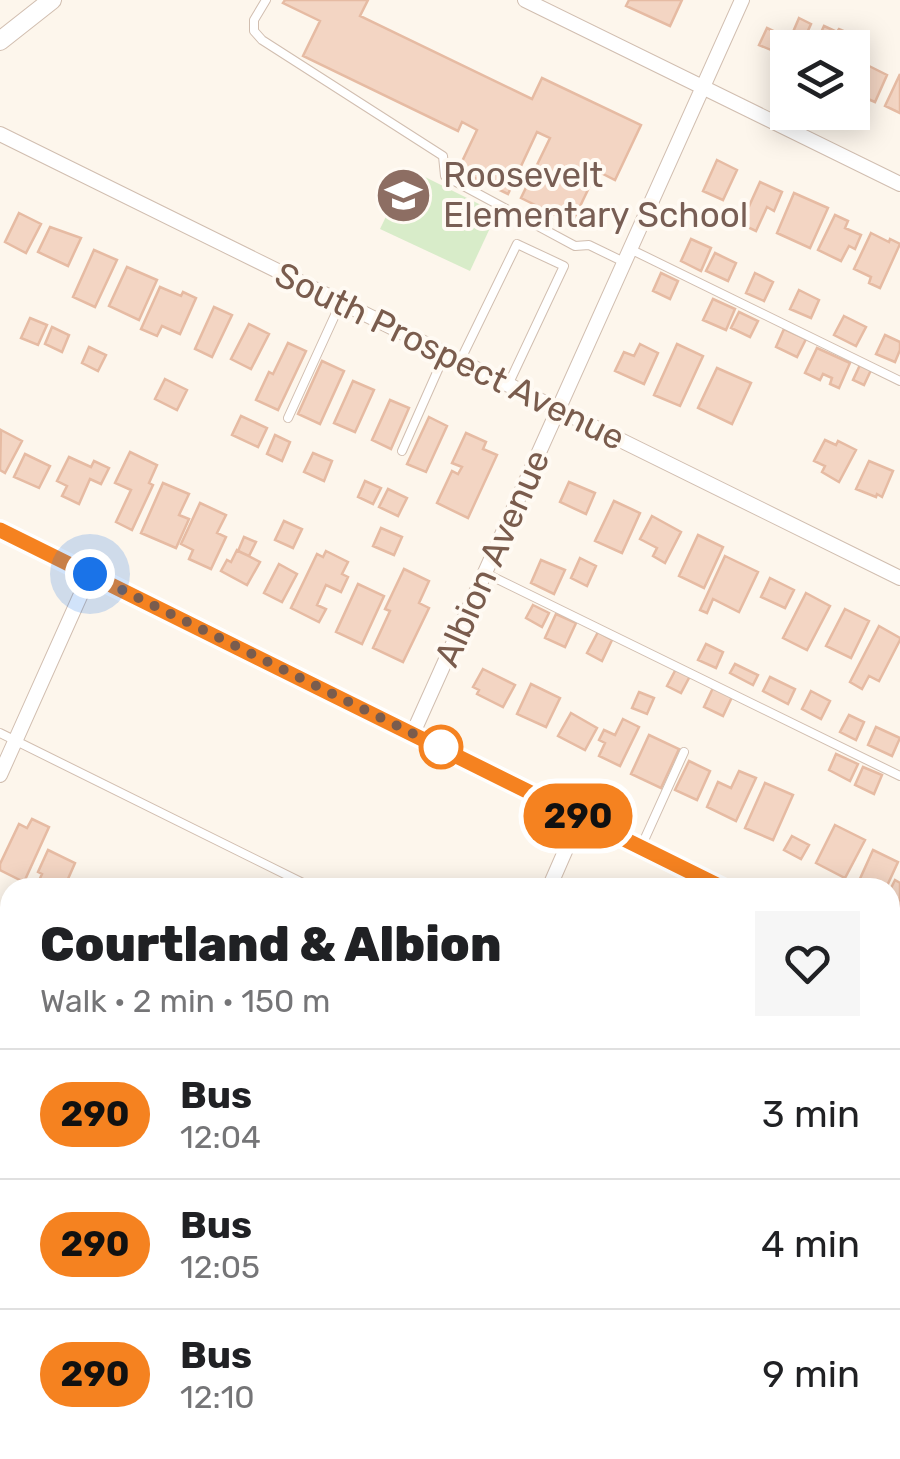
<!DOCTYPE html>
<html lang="en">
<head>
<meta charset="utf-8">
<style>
	body { margin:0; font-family:Rubik,sans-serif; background:#f6f6f6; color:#202124; height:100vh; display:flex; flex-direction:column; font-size:38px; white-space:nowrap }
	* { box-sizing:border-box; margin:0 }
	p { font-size:32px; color:#757577 }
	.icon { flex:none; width:55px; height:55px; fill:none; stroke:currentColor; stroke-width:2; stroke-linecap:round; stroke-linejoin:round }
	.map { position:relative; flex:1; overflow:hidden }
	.sheet { position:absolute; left:0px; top:878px; width:900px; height:582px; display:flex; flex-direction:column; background:#fff; border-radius:30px 30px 0 0; box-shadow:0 5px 25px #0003 }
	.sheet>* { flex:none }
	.badge { padding:0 20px; border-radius:32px; font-size:35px; line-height:65px }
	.controls { position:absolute; left:770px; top:30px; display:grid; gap:20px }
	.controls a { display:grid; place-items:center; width:100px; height:100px; border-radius:0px; background:#fff; box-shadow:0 5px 25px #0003; font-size:50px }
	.you { position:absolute; width:50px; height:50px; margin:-25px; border:8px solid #fff; border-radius:50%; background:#1a73e8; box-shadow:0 0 0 15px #1a73e833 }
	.map>.badge { position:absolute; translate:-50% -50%; box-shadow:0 0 0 5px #fff }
	.round { display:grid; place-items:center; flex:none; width:105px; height:105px; border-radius:0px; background:#f6f6f6 }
	.summary { display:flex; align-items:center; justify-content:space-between; height:170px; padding:0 40px }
	h1 { font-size:48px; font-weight:800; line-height:75px }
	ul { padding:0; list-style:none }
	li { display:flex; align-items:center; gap:30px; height:130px; padding:0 40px; border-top:2px solid #e0e0e0 }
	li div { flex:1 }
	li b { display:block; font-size:38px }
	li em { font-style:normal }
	li .badge { min-width:110px; font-weight:700; text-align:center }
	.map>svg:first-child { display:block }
</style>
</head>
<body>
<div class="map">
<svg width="900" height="1459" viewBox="0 0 900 1459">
	<rect width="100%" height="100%" fill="#fdf6ec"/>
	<!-- green -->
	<path fill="#d8ecc9" d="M 409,169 L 497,213 L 470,271 L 380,229 Z"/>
	<!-- building -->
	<path fill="#f3d5c3" stroke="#e6bba3" stroke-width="2.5" d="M 285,0 L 368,0 L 360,16 L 532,99 L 542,78 L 641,125 L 615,180 L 597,171 L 572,223 L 521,198 L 550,138 L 537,132 L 508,194 L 458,170 L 477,130 L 462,122 L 458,131 L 303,56 L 320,21 L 283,3 Z
		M 629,0 L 682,0 L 670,26 L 626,6 Z
		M 799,18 L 811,24 L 800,48 L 788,48 L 788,57 L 759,45 L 767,28 L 790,39 Z
		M 824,26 L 837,32 L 839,29 L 855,36 L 850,48 L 808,48 L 813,36 L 818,39 Z
		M 867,65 L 887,75 L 875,102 L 854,93 Z
		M 900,74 L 900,113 L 885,106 Z
		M 717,160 L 737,170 L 723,200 L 703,191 Z
		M 760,182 L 782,192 L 774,211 L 767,207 L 756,231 L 741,224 Z
		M 794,193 L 828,208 L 810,248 L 777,233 Z
		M 19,213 L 41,224 L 26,253 L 5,242 Z
		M 835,215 L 848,221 L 845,228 L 861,235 L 855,249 L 849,246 L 841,261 L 818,250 Z
		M 50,227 L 81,238 L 68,266 L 38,252 Z
		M 871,233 L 889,242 L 890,239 L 900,244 L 880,288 L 869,283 L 871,277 L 854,269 Z
		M 691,239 L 711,248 L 701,271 L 681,261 Z
		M 94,250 L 117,260 L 95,307 L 73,297 Z
		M 715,253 L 736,263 L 728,281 L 706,271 Z
		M 127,267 L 157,280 L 139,320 L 109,306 Z
		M 661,273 L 678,281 L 670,299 L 653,291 Z
		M 755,273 L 773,282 L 764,301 L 746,293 Z
		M 160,287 L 181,296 L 183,292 L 196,298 L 180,334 L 162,326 L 157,336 L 141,329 Z
		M 799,290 L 819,300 L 811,318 L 790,309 Z
		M 713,299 L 735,309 L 726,330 L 703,320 Z
		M 214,307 L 232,315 L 212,357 L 195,349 Z
		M 739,312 L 758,321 L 750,337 L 731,328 Z
		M 844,316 L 866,327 L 856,346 L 834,335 Z
		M 30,318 L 47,325 L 38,345 L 21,338 Z
		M 249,324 L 269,334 L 251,369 L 231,359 Z
		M 52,327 L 69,335 L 62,352 L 45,344 Z
		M 784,329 L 806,339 L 797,357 L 776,347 Z
		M 885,335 L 900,342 L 900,350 L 895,362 L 876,354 Z
		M 288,343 L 306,351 L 278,410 L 256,400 L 269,372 L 273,374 Z
		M 640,344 L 658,353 L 644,384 L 615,371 L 624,352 L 634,356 Z
		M 677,344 L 703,356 L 680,406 L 654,395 Z
		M 89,347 L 106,355 L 98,371 L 82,363 Z
		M 817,348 L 850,363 L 839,388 L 830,384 L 832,378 L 823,374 L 820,380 L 805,373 Z
		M 322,361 L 344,371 L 320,424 L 298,414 Z
		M 860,365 L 871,370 L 864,385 L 853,380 Z
		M 717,368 L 751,383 L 732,424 L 698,408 Z
		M 165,379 L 187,390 L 177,410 L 155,399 Z
		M 353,381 L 374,390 L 355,432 L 334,423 Z
		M 390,400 L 409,408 L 391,449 L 372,440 Z
		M 241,416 L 267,428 L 258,447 L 232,435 Z
		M 429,417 L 447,426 L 426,472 L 407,464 Z
		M 1,430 L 22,441 L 5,473 L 0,470 Z
		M 466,433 L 486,442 L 483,449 L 497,455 L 468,518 L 437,503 L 452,471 L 458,474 L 462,467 L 452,463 Z
		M 275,435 L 290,442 L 282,461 L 267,454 Z
		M 825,440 L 836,445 L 838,441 L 856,450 L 839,482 L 822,472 L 825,466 L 814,461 Z
		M 130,452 L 157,465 L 149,483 L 153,485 L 132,530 L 116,522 L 131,490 L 115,483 Z
		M 313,453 L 332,461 L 324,481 L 304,472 Z
		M 25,454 L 50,466 L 39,488 L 14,477 Z
		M 69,457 L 91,467 L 94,461 L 109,468 L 101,484 L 90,479 L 79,504 L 62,496 L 67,486 L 57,481 Z
		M 869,461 L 893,471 L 882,497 L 877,494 L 876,497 L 856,489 Z
		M 365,481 L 381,488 L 373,504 L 358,497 Z
		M 569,482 L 595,493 L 586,514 L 560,502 Z
		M 163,483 L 189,494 L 179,515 L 189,519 L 176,548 L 141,533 Z
		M 388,489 L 407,498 L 398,516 L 379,507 Z
		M 614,501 L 640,513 L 622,553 L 595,541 Z
		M 200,503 L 226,515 L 217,533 L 226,537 L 211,569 L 189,559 L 193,550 L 181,544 Z
		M 652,516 L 681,532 L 665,563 L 653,556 L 657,548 L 640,539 Z
		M 284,521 L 302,529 L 293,548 L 275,540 Z
		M 381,528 L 402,537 L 394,555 L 373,546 Z
		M 698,535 L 723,547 L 704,588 L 679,576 Z
		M 244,537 L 256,542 L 249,556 L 238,551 Z
		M 237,550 L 260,562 L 247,585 L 221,571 L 227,560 L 231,562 Z
		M 326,551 L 348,562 L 342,574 L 348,577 L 341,592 L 326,585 L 317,605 L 326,609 L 319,622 L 291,608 L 317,554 L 323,557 Z
		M 725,556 L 758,572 L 739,612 L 713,599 L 707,613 L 700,610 Z
		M 580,558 L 596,566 L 587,586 L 571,578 Z
		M 541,560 L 565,570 L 554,594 L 531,583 Z
		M 279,564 L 297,574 L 282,602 L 264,593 Z
		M 404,569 L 429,581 L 419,603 L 429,608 L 403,662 L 373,648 L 390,611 L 385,609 Z
		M 770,578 L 794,590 L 785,608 L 761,597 Z
		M 358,584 L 384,596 L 362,644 L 336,632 Z
		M 806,593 L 830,606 L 807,650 L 783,638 Z
		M 533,605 L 549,613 L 542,627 L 526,618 Z
		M 845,609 L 869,621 L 851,658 L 826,646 Z
		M 556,614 L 576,623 L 565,647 L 545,638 Z
		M 879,626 L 900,638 L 900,640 L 879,681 L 869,676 L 862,689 L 850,682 Z
		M 598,632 L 612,640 L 602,661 L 587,653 Z
		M 706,644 L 723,652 L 716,668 L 698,660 Z
		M 735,664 L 758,675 L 753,685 L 730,673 Z
		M 483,669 L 515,685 L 503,707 L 477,694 L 479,690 L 473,687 Z
		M 676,669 L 690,676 L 681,693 L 667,686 Z
		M 770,677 L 795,689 L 788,704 L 763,691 Z
		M 531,684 L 560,698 L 546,727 L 517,714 Z
		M 713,688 L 732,697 L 723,716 L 704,707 Z
		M 811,691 L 830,701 L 821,719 L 802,709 Z
		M 639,692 L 654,698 L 647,714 L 632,708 Z
		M 571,713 L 597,728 L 585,750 L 558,736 Z
		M 849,715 L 864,722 L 856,740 L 840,732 Z
		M 623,719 L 639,727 L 620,766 L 599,756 L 605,743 L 599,740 L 604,730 L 615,735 Z
		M 876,727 L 900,738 L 892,756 L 868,745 Z
		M 649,735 L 679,749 L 661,788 L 631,774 Z
		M 836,754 L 858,764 L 850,781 L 829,770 Z
		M 689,761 L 710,771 L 697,800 L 675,790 Z
		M 863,767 L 882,775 L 874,794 L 855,785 Z
		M 739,771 L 756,778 L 736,821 L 707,807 L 718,782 L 731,788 Z
		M 765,783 L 793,795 L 773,840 L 745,828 Z
		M 32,819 L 49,827 L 24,882 L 0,870 L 0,864 L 19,824 L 27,828 Z
		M 835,825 L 865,840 L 845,878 L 816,863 Z
		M 792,836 L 809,845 L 801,859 L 784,850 Z
		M 48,850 L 75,863 L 64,888 L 36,887 L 42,874 L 38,872 Z
		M 873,850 L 898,862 L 886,888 L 873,888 L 859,881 Z
		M 895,880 L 900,883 L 900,907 L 890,902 L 890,890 Z"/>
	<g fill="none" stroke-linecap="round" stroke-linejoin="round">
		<defs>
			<path id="service" d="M 266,0 L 254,20 L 254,31 L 262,40 L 443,156 L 445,176 L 575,246 L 589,245 L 624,262
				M 630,249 L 900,381
				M 460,361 L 517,244 L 564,266 L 508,385
				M 288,418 L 341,302
				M 402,451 L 445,354
				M 485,573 L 900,776
				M 0,733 L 313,888
				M 641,847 L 684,752
				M 0,1150 L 10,1155
				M 890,1173 L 900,1178
				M 604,1450 L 622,1459"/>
			<path id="minor" d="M 525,0 L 900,184
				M 0,134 L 900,578
				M 0,530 L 723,888
				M 413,733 L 742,0
				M 0,775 L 90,574
				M 549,888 L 580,817
				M 0,941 L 10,946
				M 890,970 L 900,975
				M 0,1358 L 10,1363
				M 890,1384 L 900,1389
				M 186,1450 L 204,1459
				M 293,1459 L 297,1450"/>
			<path id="tertiary" d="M 0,41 L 52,0"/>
		</defs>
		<!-- service casing -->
		<use href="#service" stroke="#d1beb0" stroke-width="10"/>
		<!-- minor casing -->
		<use href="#minor" stroke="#d1beb0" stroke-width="16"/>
		<!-- tertiary casing -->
		<use href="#tertiary" stroke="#d1beb0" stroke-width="20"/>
		<!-- service -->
		<use href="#service" stroke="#fff" stroke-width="8"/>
		<!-- minor -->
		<use href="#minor" stroke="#fff" stroke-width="14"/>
		<!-- tertiary -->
		<use href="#tertiary" stroke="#fff" stroke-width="18"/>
	</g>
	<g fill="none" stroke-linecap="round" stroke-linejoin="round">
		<defs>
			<path id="line" d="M 0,530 L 723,888"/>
		</defs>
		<!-- line casing -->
		<use href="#line" stroke="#fff" stroke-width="22"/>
		<!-- line -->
		<use href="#line" stroke="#f58220" stroke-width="15"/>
		<!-- walk -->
		<path stroke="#7a5c4d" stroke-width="10" stroke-dasharray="0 18" d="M 90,574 L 446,750 L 441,747"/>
	</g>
	<!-- icons -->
	<defs>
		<symbol id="school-disc" viewBox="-11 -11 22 22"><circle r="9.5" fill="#8d6e63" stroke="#fffaf3"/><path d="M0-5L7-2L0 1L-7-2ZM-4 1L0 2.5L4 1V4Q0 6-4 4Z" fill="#fff"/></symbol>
	</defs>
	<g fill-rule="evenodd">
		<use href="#school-disc" x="372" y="164" width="63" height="63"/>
	</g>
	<!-- markers -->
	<circle fill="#fff" stroke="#f58220" stroke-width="5" cx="441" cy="747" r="20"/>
	<g text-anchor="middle" stroke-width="8" stroke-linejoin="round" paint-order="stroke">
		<!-- education labels -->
		<g font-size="35" fill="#785e54" stroke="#fffaf3" text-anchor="start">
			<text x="443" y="187">Roosevelt<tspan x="443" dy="40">Elementary School</tspan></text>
		</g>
		<!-- street labels -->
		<g font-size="35" fill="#7a5c4d" stroke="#fffaf3">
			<text transform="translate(450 356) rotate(26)" y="12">South Prospect Avenue</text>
			<text transform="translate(492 558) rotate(-66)" y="12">Albion Avenue</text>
		</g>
	</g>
</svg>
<div class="controls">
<a><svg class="icon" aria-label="layers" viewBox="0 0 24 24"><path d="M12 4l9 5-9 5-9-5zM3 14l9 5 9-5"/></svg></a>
</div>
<div class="you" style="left:90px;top:574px"></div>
<b class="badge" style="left:578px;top:816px;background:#f58220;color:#111">290</b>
<section class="sheet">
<div class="summary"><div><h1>Courtland &amp; Albion</h1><p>Walk · 2 min · 150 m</p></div><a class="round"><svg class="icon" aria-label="heart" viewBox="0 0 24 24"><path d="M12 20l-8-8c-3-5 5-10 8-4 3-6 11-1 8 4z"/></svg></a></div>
<ul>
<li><span class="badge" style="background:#f58220;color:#111">290</span><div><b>Bus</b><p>12:04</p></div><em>3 min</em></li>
<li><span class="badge" style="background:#f58220;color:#111">290</span><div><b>Bus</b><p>12:05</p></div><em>4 min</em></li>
<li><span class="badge" style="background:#f58220;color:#111">290</span><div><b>Bus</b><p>12:10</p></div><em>9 min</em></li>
</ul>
</section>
</div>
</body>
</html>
